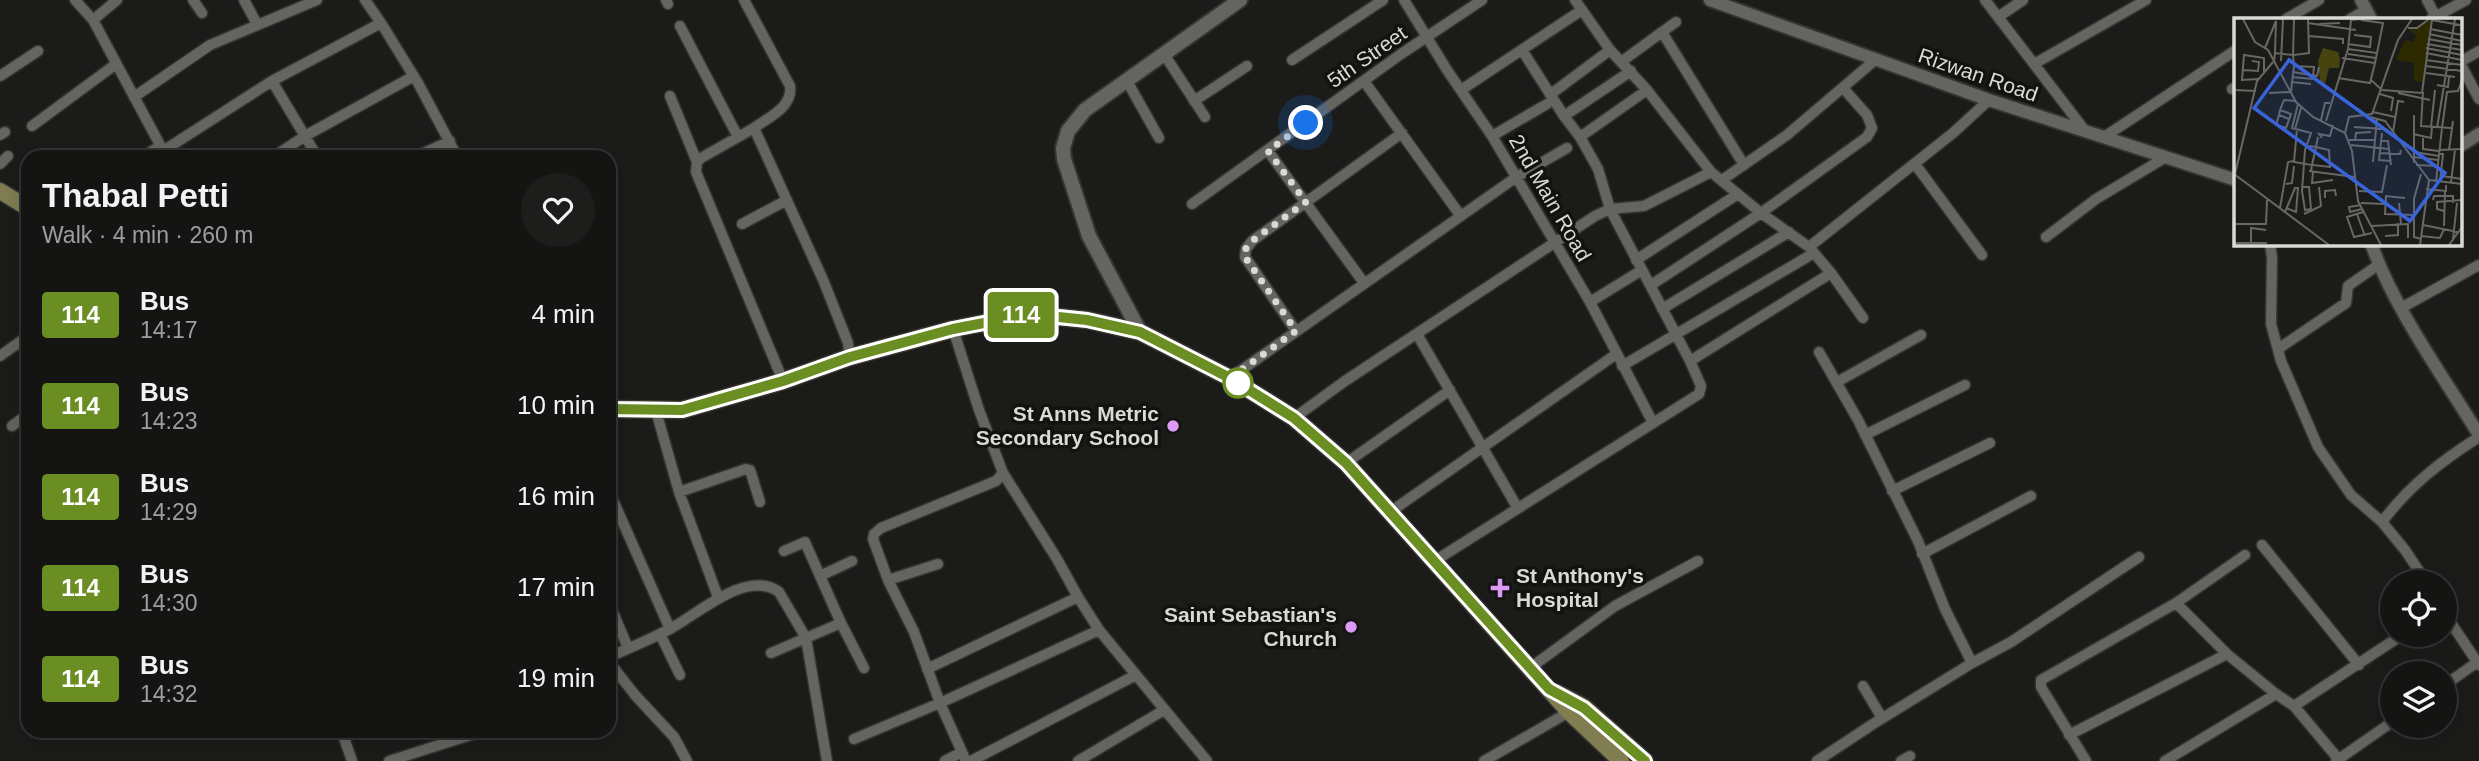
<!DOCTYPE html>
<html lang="en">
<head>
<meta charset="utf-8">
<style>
	body { margin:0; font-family:Arial,sans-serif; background:#1d1d1c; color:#f1f3f6; height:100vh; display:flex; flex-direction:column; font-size:26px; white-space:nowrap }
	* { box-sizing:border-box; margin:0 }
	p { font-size:23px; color:#9d9ea0 }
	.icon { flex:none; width:38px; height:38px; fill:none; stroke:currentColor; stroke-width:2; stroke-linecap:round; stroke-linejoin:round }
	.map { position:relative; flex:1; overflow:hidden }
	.side { position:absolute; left:21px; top:150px; width:595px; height:588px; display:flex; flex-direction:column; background:#141413; border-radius:21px; box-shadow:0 7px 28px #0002,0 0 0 2px #333 }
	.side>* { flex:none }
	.badge { padding:0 14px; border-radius:5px; font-size:24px; line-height:46px }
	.tools { position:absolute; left:2380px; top:570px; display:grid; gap:14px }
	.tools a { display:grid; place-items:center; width:77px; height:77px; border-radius:50%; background:#141413; box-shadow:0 7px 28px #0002,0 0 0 2px #333; font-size:35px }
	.you { position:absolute; width:35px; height:35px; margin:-18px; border:5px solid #fff; border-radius:50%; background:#1a73e8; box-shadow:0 0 0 10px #1a73e833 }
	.map>.badge { position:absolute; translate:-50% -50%; box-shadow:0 0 0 4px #fff }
	.round { display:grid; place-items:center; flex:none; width:74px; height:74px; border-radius:37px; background:#1d1d1c }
	.summary { display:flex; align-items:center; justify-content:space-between; height:119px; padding:0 21px }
	h1 { font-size:33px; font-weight:800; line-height:52px }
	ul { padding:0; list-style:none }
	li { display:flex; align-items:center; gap:21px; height:91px; padding:0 21px }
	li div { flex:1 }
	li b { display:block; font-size:26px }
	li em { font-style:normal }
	li .badge { min-width:77px; font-weight:700; text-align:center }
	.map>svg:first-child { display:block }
</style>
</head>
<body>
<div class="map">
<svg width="2479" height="761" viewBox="0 0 2479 761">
	<rect width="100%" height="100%" fill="#1b1b19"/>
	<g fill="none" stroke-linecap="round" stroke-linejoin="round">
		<defs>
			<path id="minor" d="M 75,0 L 93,20
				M 117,0 L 93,20 L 167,158
				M 193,0 L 202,13
				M 244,0 L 257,24
				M 666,0 L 668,4
				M 744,0 L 790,86 C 793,107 769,117 754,128 L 824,282 L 848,343 L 850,357
				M 1404,0 L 1447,70 L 1492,136 L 1590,302 L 1652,421
				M 1575,0 L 1610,50 L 1647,90
				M 1985,0 L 2086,132
				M 2427,0 L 2437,19
				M 1998,17 L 2023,0
				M 2286,19 L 2319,0
				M 2350,19 L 2366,10
				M 2431,19 L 2466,0
				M 381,23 L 418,83 L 458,158
				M 680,26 L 738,137
				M 1662,32 L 1676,22
				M 1522,50 L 1564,116 L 1580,137 L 1598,169 L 1610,209 L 1690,361 L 1831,273
				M 1164,54 L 1205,117
				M 1292,60 L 1383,0
				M 1621,62 L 1662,32 L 1744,165
				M 2460,62 L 2479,51
				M 2460,63 L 2479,99
				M 2034,64 L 2146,0
				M 0,76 L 38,51
				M 272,81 L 318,158
				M 1127,81 L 1159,138
				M 1364,81 L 1460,215
				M 2232,89 L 2236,87
				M 1461,90 L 1582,10
				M 1551,94 L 1610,50
				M 670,96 L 697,162
				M 134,97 L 210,45 L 317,0
				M 1194,101 L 1247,66
				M 1564,116 L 1631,71
				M 32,126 L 116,64
				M 754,128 L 701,158 L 697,162 L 696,172 L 783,381
				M 0,135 L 5,132
				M 1492,136 L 1547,104
				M 1580,137 L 1647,90 L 1711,172 L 1761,213 L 1809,247 L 1831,273 L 1863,318
				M 2104,137 L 2236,50
				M 163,151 L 272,81 L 381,23 L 365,0
				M 1268,151 L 1364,283
				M 141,158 L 160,146
				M 272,158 L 305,136 L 414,76
				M 413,158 L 450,141
				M 0,164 L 8,156
				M 1915,164 L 1982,255
				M 1722,180 L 1787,135 L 1875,60
				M 1192,204 L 1401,54 L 1482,0
				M 742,224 L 787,200
				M 2046,237 L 2096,199 L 2166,157
				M 2270,243 L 2272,258 L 2271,324 L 2281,361 L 2318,447 L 2351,495 L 2382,522 L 2405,550 L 2427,583
				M 1809,247 L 1953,133 L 1989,100
				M 1636,260 L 1738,194
				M 1651,285 L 1761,213 L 1867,137 L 1872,128 L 1867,115 L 1844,89
				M 1590,302 L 1642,270
				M 2401,308 L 2479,265
				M 1662,309 L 1789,232
				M 1296,331 L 1245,257 L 1246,249 L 1252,241 L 1402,133
				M 1417,334 L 1517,507
				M 2278,349 L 2346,303 L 2348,286 L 2378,265
				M 0,356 L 28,336
				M 1622,366 L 1814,253
				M 1230,378 L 1515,178 L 1567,148
				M 1837,382 L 1921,335
				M 656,411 L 679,492 L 746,469 L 750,470 L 760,502
				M 1294,418 L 1345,381 L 1595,216 L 1610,209 L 1644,206 L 1711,172
				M 12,426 L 28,414
				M 1865,435 L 1965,385
				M 1346,463 L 1450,390
				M 1003,473 L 1057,559 L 1078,597
				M 609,491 L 670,629
				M 1892,491 L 1990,443
				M 679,492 L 718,597
				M 1390,512 L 1615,355
				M 2382,522 C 2409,486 2441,461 2479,437
				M 2262,545 L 2359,665
				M 784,551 L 805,542 L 820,576
				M 1922,554 L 2031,496
				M 1433,562 L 1699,394 L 1701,386 L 1690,361
				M 938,564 L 888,580 L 873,539 L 874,534 L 881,528 L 996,481 L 1003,473 L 979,410 L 953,329
				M 888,580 L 914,632 L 940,703 L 966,761
				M 609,603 L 628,648
				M 2445,614 L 2479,665
				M 841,623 L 820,576 L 852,561
				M 660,634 L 680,675
				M 771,653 L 841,623 L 864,668
				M 2227,654 L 2276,694 L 2294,706 L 2340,761
				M 609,657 C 629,648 649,640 668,630 C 696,616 746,568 779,592 L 806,638 L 827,761
				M 609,662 L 635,695 L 674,737 L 687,761
				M 1972,663 L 2011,642 L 2139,557
				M 1530,668 L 1615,606 L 1698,561
				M 927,669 L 1078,597 L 1099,630
				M 2445,685 L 2476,663
				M 1863,686 L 1882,718
				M 2294,706 L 2402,635
				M 342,732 L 352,761
				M 2069,735 L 2227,654 L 2176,603
				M 854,739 L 940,703 L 1099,630 L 1207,761
				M 389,761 L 480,732
				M 945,761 L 962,752
				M 971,761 L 1134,676
				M 1078,761 L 1164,710
				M 1484,761 L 1569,712
				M 1817,761 L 1873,724 L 1972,663 L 1945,609 L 1918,541 L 1858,420 L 1819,352
				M 1901,761 L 1910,756
				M 2086,761 L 2041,687 L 2041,680 L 2176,603 L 2245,555
				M 2165,761 L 2276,694
				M 2336,761 L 2392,722"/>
			<path id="tertiary" d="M 1710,0 L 1989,100 L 2236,180
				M 2361,0 L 2371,19
				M 2460,146 L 2479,134
				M 2371,243 C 2393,307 2443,376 2479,435"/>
			<path id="secondary" d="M 1140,332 L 1089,236 L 1064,159 L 1063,148 L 1068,131 L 1085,110 L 1240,0"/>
			<path id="primary" d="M 0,191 L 28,208
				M 609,409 L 682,410 L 783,381 L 850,357 L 953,329 L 1029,314 L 1088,320 L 1140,332 L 1230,378 L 1294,418 L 1346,463 L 1569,712 L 1621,761
				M 1557,693 L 1584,707 L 1645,761"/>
		</defs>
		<!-- minor casing -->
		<use href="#minor" stroke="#343433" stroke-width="13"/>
		<!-- tertiary casing -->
		<use href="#tertiary" stroke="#343433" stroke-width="16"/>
		<!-- secondary casing -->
		<use href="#secondary" stroke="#343433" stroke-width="18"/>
		<!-- primary casing -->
		<use href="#primary" stroke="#343433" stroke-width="19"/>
		<!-- minor -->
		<use href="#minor" stroke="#646461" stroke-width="10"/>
		<!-- tertiary -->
		<use href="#tertiary" stroke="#646461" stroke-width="12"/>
		<!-- secondary -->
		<use href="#secondary" stroke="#646461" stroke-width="14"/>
		<!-- primary -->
		<use href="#primary" stroke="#807e51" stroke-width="16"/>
	</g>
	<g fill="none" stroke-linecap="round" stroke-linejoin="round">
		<defs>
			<path id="line" d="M 609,409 L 682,410 L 783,381 L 850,357 L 953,329 L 1030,314 L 1087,320 L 1140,332 L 1230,378 L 1294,418 L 1346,463 L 1549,689 L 1584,708 L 1645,761"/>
		</defs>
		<!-- line casing -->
		<use href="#line" stroke="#fff" stroke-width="16"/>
		<!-- line -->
		<use href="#line" stroke="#6b8e23" stroke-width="10"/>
		<!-- walk -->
		<path stroke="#d9d9d7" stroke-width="7" stroke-dasharray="0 12.6" d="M 1238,383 L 1230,378 L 1296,331 L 1245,257 L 1246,248 L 1252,241 L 1306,202 L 1268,151 L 1306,123"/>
	</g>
	<!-- markers -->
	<circle fill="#fff" stroke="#6b8e23" stroke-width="3.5" cx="1238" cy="383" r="14"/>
	<g fill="#dc99f5" stroke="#121210" stroke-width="2.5">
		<circle cx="1173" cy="426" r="7"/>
		<path d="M1496.5 577.5h7v7h7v7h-7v7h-7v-7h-7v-7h7z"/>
		<circle cx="1351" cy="627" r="7"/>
	</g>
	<g text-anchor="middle" stroke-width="7" stroke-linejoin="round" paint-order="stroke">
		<!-- street labels -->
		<g font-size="21" fill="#d9d9d7" stroke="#121210">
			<text transform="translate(1367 57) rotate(-35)" y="7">5th Street</text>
			<text transform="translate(1978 75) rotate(19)" y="7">Rizwan Road</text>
			<text transform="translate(1550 198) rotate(60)" y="7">2nd Main Road</text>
		</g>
		<!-- poi labels -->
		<g font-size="21" font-weight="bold" fill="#d9d9d7" stroke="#121210" text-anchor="end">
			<text x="1159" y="421">St Anns Metric<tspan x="1159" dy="24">Secondary School</tspan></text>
			<text x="1516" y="583" text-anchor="start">St Anthony's<tspan x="1516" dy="24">Hospital</tspan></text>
			<text x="1337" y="622">Saint Sebastian's<tspan x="1337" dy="24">Church</tspan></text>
		</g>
	</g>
	<!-- overview -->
	<g transform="translate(2234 18)">
		<rect width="228" height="228" fill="#1b1b19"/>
		<path d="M 197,1 L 189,64 L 180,63 L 180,45 L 162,42 L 171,22 L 180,24 L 182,17 L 175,12 Z" fill="#2d2a00"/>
		<path d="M 89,30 L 104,34 L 106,41 L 105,50 L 95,50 L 91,66 L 86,65 L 84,43 Z" fill="#474410"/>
		<path fill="none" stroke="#676765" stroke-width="2" d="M 9,1 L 21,24 L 34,32 L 62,84 L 79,99 L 111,115 L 118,133 L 124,183 L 147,227M 127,2 L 149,5 L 143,35M 198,2 L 226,7M 74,5 L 122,12M 85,6 L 106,5M 174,10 L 183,10 L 195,1M 196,11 L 228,17M 195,16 L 228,23M 75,18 L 109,21 L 109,26M 194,21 L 228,27M 114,26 L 136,29 L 137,19 L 120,17M 193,26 L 228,32M 31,30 L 42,3M 192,30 L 228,37M 114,31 L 143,35 L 141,45M 41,35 L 42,3M 192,35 L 228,42M 114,36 L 142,40M 192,42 L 228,47M 40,43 L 41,35 L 59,37 L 60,1M 47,43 L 49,1M 60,48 L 59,37 L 75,35 L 74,1M 192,48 L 228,53M 8,52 L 24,53 L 25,44 L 18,43M 59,54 L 83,58 L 85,49M 192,55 L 221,59M 58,59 L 78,61 L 78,57M 104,60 L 136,65 L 141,45 L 108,40M 24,61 L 8,62 L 10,37 L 30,40 L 30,56M 137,62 L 148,72 L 188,75 L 198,1M 58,64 L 60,48 L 80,49 L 79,58M 203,67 L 214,69 L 215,59M 0,72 L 22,73M 189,74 L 187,108 L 217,110M 35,75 L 56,74M 57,75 L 58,64 L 77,66M 164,75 L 196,82M 146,76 L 159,80 L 157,93M 64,86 L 58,110 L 77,115 L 71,132 L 68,173 L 71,192 L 77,191M 139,94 L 161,99M 45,97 L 42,107 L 52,110 L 57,96 L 46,92M 136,99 L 151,103 L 195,162M 55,101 L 45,97 L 46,92 L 50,82 L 61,83M 87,102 L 91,85 L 96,85M 92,103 L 114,31 L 117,2 L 127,1M 120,109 L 150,111M 197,109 L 201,72M 203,110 L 221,1M 208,110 L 213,74 L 224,73 L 228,62M 61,111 L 67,90M 63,111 L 60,144 L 78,147 L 77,154M 159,114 L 164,83 L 170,84M 111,115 L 115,99 L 138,96 L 164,22 L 178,1M 148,115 L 145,142 L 157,143M 179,116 L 197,120 L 198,109M 88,120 L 85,116 L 96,118 L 99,107M 189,120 L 189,131 L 205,133M 115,122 L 142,122M 121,122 L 122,115 L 137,114M 148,123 L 154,123 L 157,147M 117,127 L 155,131M 75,128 L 82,129 L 95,132 L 96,149 L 78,147 L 82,129 L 84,119M 205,132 L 228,131M 215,132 L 219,103M 180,134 L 205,138M 145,135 L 166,136 L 167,132M 205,136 L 209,136 L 206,164M 180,139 L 204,142M 139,144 L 143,100M 180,145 L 180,97M 182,147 L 203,148M 75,153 L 121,159M 79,154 L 78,165 L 99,162M 0,156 L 95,227M 1,156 L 23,63 L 39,44M 207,158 L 228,161M 195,162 L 228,166M 202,164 L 208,110M 217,164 L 221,132M 52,166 L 58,165 L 60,148M 69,169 L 75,169 L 77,191M 192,171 L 212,173 L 212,167M 125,173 L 148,174 L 153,147M 91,180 L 91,173 L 101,172 L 102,178M 171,180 L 152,178 L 151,196 L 180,197M 199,182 L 200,178 L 219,178 L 219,185M 127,185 L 151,186M 165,185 L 167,206M 127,187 L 115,189 L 116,194 L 128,191M 46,190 L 54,144 L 60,143M 210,193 L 203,191 L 203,184 L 228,182M 51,194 L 61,170 L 64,170 L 62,194 L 52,190M 129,194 L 113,199 L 120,219 L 138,215M 70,196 L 87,188 L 85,169M 123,196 L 131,218M 0,206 L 32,206 L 33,182M 189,207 L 224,214M 137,208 L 174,206 L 174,220M 210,208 L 211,173M 151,218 L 164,217 L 164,205M 187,218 L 206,220 L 210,211M 187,221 L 180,219 L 180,181 L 187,156M 219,221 L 223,185M 0,225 L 33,225M 17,226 L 17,210 L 32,212M 186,227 L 195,162M 215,227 L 228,209"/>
		<path fill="#3963d8" fill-opacity="0.15" stroke="#3963d8" stroke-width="3.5" d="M 55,42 L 211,155 L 176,203 L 20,90 Z"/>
		<rect width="228" height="228" fill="none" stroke="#d9d9d7" stroke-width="3.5"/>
	</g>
</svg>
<div class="tools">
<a><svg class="icon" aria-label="locate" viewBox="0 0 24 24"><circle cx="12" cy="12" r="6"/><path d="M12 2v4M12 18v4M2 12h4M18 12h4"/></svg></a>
<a><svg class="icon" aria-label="layers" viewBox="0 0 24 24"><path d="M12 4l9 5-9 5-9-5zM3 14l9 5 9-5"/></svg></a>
</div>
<div class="you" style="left:1306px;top:123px"></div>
<b class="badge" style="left:1021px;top:315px;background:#6b8e23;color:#fff">114</b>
<section class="side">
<div class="summary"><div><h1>Thabal Petti</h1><p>Walk · 4 min · 260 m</p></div><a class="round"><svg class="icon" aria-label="heart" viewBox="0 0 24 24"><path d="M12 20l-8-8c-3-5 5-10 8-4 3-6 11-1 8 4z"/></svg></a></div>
<ul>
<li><span class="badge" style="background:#6b8e23;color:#fff">114</span><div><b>Bus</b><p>14:17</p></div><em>4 min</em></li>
<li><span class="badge" style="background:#6b8e23;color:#fff">114</span><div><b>Bus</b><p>14:23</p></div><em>10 min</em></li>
<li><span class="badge" style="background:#6b8e23;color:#fff">114</span><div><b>Bus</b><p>14:29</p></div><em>16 min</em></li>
<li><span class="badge" style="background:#6b8e23;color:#fff">114</span><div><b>Bus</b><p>14:30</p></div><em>17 min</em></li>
<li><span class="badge" style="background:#6b8e23;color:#fff">114</span><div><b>Bus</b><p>14:32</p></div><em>19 min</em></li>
</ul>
</section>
</div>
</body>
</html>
